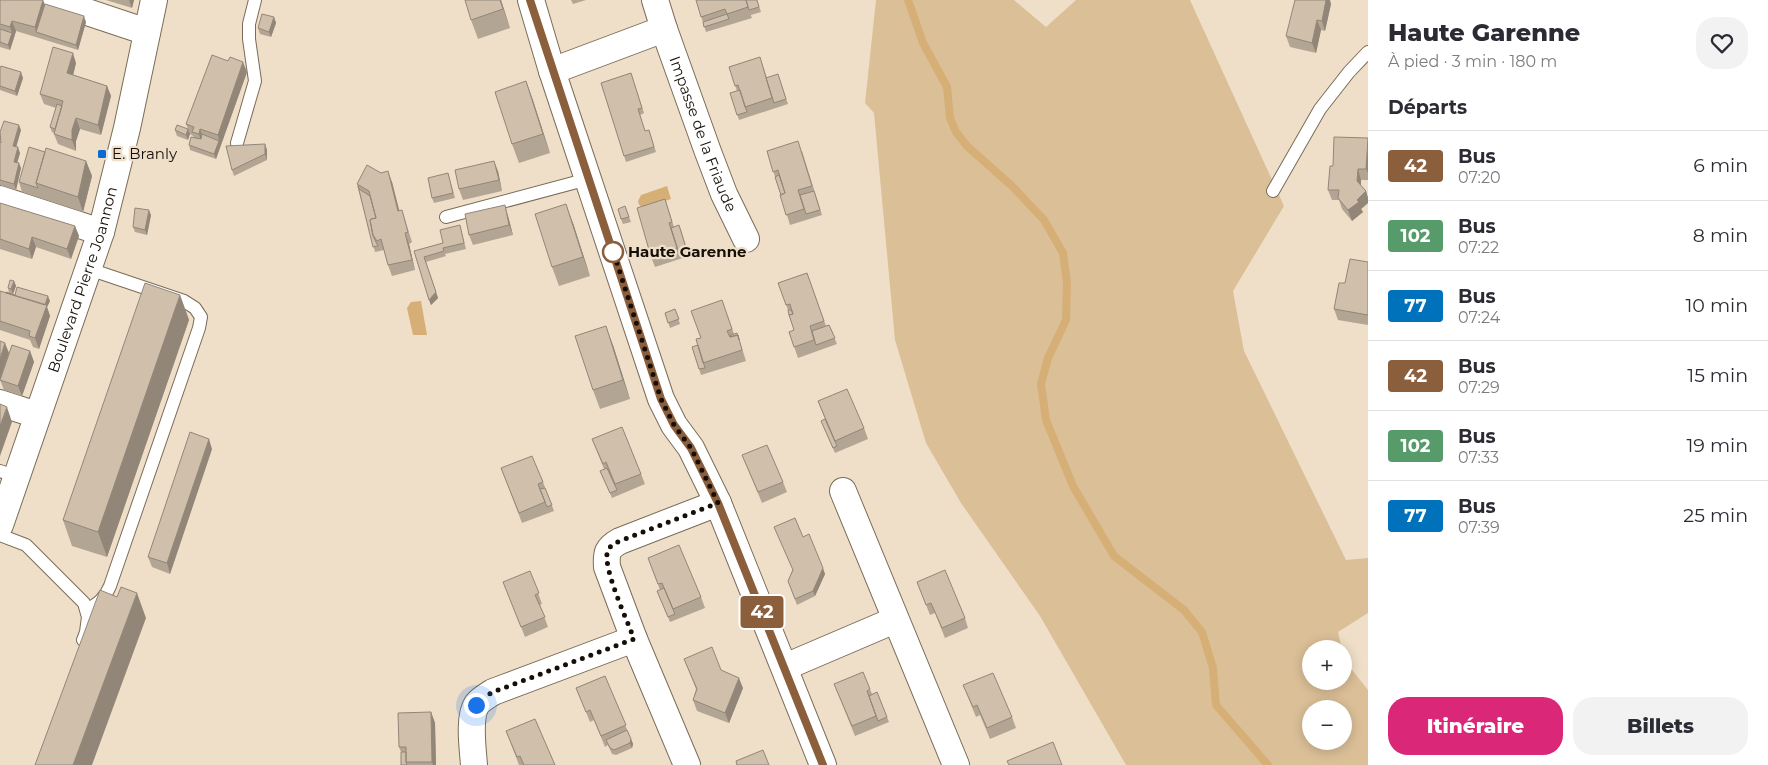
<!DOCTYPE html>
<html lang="fr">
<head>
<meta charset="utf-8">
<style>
	body { margin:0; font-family:Montserrat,sans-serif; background:#f2f2f3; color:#2b2b33; height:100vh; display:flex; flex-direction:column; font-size:19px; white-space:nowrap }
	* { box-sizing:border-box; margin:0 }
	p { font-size:16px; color:#7c7c81 }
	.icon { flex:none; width:28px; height:28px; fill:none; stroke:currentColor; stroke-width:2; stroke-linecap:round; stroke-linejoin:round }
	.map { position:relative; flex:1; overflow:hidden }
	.panel { display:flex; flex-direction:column; background:#fff; width:400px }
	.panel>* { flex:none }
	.badge { padding:0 10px; border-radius:4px; font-size:18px; line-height:32px }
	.buttons { position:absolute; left:1302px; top:640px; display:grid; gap:10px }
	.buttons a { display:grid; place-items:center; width:50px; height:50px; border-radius:50%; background:#fff; box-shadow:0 2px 12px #0003; font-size:25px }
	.you { position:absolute; width:25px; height:25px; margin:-12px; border:4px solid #fff; border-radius:50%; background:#1a73e8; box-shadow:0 0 0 8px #1a73e833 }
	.map>.badge { position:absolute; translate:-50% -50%; box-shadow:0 0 0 2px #fff }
	h2 { padding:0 20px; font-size:19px; line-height:45px }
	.round { display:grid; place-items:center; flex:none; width:52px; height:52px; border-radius:20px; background:#f2f2f3 }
	.overview { display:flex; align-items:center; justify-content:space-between; height:85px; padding:0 20px }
	h1 { font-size:24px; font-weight:800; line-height:38px }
	.cta { display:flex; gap:10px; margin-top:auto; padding:10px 20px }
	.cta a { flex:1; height:58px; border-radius:20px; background:#db2777; color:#fff; font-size:20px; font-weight:800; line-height:58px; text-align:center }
	.cta a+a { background:#f2f2f3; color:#2b2b33 }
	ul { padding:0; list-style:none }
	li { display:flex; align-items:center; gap:15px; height:70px; padding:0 20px; border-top:1px solid #e1e1e2 }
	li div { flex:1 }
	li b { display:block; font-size:19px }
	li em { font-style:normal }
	li .badge { min-width:55px; font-weight:700; text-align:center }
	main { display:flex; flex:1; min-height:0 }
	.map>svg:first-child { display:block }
</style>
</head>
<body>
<main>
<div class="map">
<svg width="1368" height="765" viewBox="0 0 1368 765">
	<rect width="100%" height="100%" fill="#efdfc9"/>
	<!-- green -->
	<path fill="#dbbf97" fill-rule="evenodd" d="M 876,0 L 1014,0 L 1046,27 L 1076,0 L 1190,0 L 1284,206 L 1233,291 L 1244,351 L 1346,560 L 1368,558 L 1368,613 L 1338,632 L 1342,649 L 1311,649 L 1311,681 L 1344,681 L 1344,655 L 1345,661 L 1368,690 L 1368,765 L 1126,765 L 1040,616 L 961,503 L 926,443 L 895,340 L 874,113 L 865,103 ZM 1311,709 L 1344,709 L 1344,741 L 1311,741 Z"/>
	<!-- water -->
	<path fill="#d6af77" d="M 667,186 L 671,199 L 645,208 L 639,205 L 638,201 L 641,195 Z
		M 421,301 L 427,335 L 413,335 L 407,308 L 411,302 Z"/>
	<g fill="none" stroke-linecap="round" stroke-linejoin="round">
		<!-- stream -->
		<path stroke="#d6af77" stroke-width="8" d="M 908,0 L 923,43 L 947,87 L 950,118 L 956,132 L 967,146 L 1012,186 L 1044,220 L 1063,253 L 1067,283 L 1066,320 L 1048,358 L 1041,384 L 1046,420 L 1073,486 L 1114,556 L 1184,610 L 1202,632 L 1213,668 L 1216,705 L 1268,765"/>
		<defs>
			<path id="lane" d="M 237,143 L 255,81 L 249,39 L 249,24 L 255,0
				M 1273,191 L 1320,109 L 1349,72 L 1368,52
				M 446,217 L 588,179
				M 0,471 L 17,477
				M 0,535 L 26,545 L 84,603 L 88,617 L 86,632 L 83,640
				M 86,610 C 98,604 105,598 110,586 L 199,328 L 201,317 L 195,308 L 184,301 L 89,269"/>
			<g id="street">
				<path d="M 51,0 L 147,32"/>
				<path d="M 531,0 L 552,71 L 661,399 L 674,425 L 691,448 L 718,503 L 823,765"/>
				<path id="s1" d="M 664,29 L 708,152 L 724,194 L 746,239"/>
				<path d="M 552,71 L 664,29 L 655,0"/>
				<path d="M 0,199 L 101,232"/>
				<path d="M 0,403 L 37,415"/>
				<path d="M 843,491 L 956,765"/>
				<path id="s2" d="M 0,525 L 101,232 L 127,128 L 154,0"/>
				<path d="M 785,667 L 895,620"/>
				<path d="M 474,765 C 473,750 468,717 477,704 C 481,699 487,696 493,692 L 634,639"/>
				<path d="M 687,765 L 634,639 L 607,567 C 606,553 607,548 620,541 L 718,503"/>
			</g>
		</defs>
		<!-- lane casing -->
		<use href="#lane" stroke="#7a6c58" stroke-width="14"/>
		<!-- street casing -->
		<use href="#street" stroke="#7a6c58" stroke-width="28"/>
		<!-- lane -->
		<use href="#lane" stroke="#fff" stroke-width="12"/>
		<!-- street -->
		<use href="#street" stroke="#fff" stroke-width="26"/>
	</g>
	<!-- wall -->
	<path fill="#b3a593" d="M 0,0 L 45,4 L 86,22 L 78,50 L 16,31 L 10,50 L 0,47 Z
		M 106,0 L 134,0 L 132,8 Z
		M 501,0 L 510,28 L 478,39 L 471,20 Z
		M 571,0 L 586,0 L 573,4 Z
		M 696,0 L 757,0 L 761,12 L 751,15 L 750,13 L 752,18 L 706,32 Z
		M 1331,4 L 1325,31 L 1321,30 L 1316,53 L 1290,47 L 1286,36 Z
		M 274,17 L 276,23 L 271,37 L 260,34 L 258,28 Z
		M 760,57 L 767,78 L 778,74 L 788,104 L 739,120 L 730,93 L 737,91 L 729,67 Z
		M 76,63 L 73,75 L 107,86 L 111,96 L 101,135 L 80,129 L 76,141 L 76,151 L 58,144 L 54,134 L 54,133 L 52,132 L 50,127 L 56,108 L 44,104 L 40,94 Z
		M 0,68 L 23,78 L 17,96 L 0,90 Z
		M 247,72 L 216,159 L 190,150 L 189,145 L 194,138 L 193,136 L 190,134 L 188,140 L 177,136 L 175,130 L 188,129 L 186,124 Z
		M 631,73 L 644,113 L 640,115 L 645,131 L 649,130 L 656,152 L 626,162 L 601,83 Z
		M 526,81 L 550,153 L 519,163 L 512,144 Z
		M 21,130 L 16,147 L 20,153 L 17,162 L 21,168 L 16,190 L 0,185 L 0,142 L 1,143 L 0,139 L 0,132 Z
		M 1368,138 L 1368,180 L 1361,180 L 1361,186 L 1366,191 L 1368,198 L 1368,203 L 1361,209 L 1363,212 L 1352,221 L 1342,209 L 1339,200 L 1332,200 L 1328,190 L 1333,166 Z
		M 265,144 L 267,150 L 267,160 L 234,176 L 232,170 Z
		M 767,151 L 802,151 L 822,215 L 790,225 Z
		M 45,152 L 86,161 L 92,176 L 83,212 L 22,192 L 19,182 Z
		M 498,171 L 502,191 L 463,200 L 459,189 Z
		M 448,173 L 455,198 L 434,203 L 432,198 Z
		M 392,182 L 399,211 L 402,210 L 412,242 L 409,244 L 415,270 L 392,276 L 388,265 L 384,250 L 375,252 L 357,184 Z
		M 665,199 L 674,227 L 681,230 L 689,256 L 655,267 L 651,257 Z
		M 0,203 L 75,226 L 79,236 L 71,259 L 36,247 L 32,259 L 0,249 Z
		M 625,206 L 631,222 L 623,224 L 621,219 Z
		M 151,215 L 147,235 L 135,232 L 133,227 Z
		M 508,216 L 513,235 L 473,245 L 469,235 Z
		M 573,223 L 590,276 L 559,286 L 552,267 Z
		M 460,225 L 466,249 L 445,254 L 446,256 L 426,262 L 438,298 L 431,305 L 414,251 L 443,243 Z
		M 1368,262 L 1368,325 L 1338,320 L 1334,309 L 1345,283 Z
		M 807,273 L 826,326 L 829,325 L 837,344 L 798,358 L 789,332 L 794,330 L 788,310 L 778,283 Z
		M 14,281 L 16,286 L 13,294 L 50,301 L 47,307 L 50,316 L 39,349 L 33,347 L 30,340 L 0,330 L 0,291 L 6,293 L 9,293 L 8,288 Z
		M 180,295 L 189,320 L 107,557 L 72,546 L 63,520 Z
		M 722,300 L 734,334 L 741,345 L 746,361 L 701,375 L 692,347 L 698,345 Z
		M 675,309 L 680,324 L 670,328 L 665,313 Z
		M 613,345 L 630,399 L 600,409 L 593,390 Z
		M 30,351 L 34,362 L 22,396 L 4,390 L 0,380 L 9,353 Z
		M 818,401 L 864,428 L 868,439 L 835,453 L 821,421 L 825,419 Z
		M 592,439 L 641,474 L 645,484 L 612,498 L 600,471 L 604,469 Z
		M 212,449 L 170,574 L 152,567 L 148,557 Z
		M 742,455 L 783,482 L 787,492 L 762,503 Z
		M 501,468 L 543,482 L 554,511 L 522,523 Z
		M 803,537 L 825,574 L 815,596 L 797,605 L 788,581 L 792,571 Z
		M 648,558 L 701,597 L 705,608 L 670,622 L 657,591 L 660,590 Z
		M 530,571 L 542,604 L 540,605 L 548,627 L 525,637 L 507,592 Z
		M 917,582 L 965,618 L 968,628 L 945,638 L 935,613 L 930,615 Z
		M 684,659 L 721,670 L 743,688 L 729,723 L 697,711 L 693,700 L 696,689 Z
		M 863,672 L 872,694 L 877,692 L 889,722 L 855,736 L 834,684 Z
		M 605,676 L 633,744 L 632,748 L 616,755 L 612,754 L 608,745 L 605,747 L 594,720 L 590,722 L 576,688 Z
		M 963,685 L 1012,717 L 1016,728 L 990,739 L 980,715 L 976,717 Z
		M 431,712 L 435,723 L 436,765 L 401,765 L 401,752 L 399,747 Z
		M 506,731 L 555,765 L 519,765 Z"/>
	<!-- shaded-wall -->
	<path fill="#928678" d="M 43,0 L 47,9 L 36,32 L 35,27 Z
		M 129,0 L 134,0 L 132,8 Z
		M 500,0 L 501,0 L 510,28 Z
		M 1326,0 L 1330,0 L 1331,4 L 1325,31 L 1322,21 Z
		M 84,16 L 86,22 L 78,50 L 76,45 Z
		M 274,17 L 276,23 L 271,37 L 269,32 Z
		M 1317,20 L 1321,30 L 1316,53 L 1312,43 Z
		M 12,21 L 16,31 L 14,38 L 10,27 Z
		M 12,33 L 14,38 L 10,50 L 8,45 Z
		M 73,53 L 76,63 L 71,84 L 67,73 Z
		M 243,62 L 247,72 L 216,159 L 214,154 L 219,141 L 218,135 Z
		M 21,72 L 23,78 L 17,96 L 15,91 Z
		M 526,81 L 533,100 L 550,153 L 543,134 Z
		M 107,86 L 111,96 L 101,135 L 98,125 Z
		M 76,118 L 80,129 L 76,141 L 76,151 L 72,140 L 72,130 Z
		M 19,125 L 21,130 L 15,151 L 13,146 Z
		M 188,129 L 190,134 L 188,140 L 186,135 Z
		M 200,129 L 204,140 L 202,145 L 199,134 Z
		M 1368,142 L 1368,173 L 1366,169 Z
		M 265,144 L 267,150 L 267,160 L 265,154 Z
		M 18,147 L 20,153 L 16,167 L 14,162 Z
		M 86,161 L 92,176 L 83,212 L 78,197 Z
		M 494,161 L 498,171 L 502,191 L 499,180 Z
		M 19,163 L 21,168 L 16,190 L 14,184 Z
		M 1358,169 L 1361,180 L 1361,191 L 1357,181 Z
		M 388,171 L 392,182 L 402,221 L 398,211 Z
		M 1366,191 L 1368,198 L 1368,203 L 1361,209 L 1363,212 L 1352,221 L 1348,210 L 1357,200 Z
		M 566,204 L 573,223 L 590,276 L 583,257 Z
		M 505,205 L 508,216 L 513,235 L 509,225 Z
		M 149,210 L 151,215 L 147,235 L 145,230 Z
		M 75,226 L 79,236 L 71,259 L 67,249 Z
		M 405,233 L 409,244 L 415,270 L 412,260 Z
		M 32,237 L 36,247 L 32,259 L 29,249 Z
		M 424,257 L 438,298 L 431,305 L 429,300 Z
		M 14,281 L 16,286 L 13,294 L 11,289 Z
		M 180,295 L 189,320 L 107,557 L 98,532 Z
		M 48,296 L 50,301 L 47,307 L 50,316 L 39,349 L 35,338 L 43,309 Z
		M 606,326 L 613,345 L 630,399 L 623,380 Z
		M 5,343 L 9,353 L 0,380 L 0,359 Z
		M 30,351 L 34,362 L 22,396 L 18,386 Z
		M 7,407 L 12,422 L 0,456 L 0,426 Z
		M 209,439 L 212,449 L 170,574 L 167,563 Z
		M 823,568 L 825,574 L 815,596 L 813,591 Z
		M 137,593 L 146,618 L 92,765 L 73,765 Z
		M 739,678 L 743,688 L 729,723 L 725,713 Z
		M 431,712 L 435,723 L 436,765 L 433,765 L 432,762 Z
		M 631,739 L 633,744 L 632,748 L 630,743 Z"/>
	<!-- building -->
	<path fill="#d0c0ab" stroke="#928678" d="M 0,0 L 43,0 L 35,27 L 12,21 L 10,27 L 0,24 Z
		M 465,0 L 500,0 L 503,9 L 471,20 Z
		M 696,0 L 746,0 L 748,7 L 727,14 L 725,9 L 701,17 Z
		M 746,0 L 757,0 L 759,7 L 749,10 Z
		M 1295,0 L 1326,0 L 1322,21 L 1317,20 L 1312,43 L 1286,36 Z
		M 45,4 L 84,16 L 76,45 L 36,32 Z
		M 262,14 L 274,17 L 269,32 L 258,28 Z
		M 727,14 L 729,19 L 704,27 L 703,22 Z
		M 0,29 L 12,33 L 8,45 L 0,42 Z
		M 53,47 L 73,53 L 67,73 L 107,86 L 98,125 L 76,118 L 72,130 L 72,140 L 54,134 L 63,101 L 40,94 Z
		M 212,55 L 228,61 L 230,57 L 243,62 L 218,135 L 200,129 L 199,134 L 192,132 L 194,127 L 186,124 Z
		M 760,57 L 772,98 L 745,107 L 738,85 L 735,86 L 729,67 Z
		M 1,66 L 21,72 L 15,91 L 0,86 L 0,68 Z
		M 631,73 L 642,108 L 638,109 L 645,131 L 649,130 L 654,147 L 624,156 L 601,83 Z
		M 778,74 L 786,99 L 774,103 L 766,78 Z
		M 526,81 L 543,134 L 512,144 L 495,92 Z
		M 740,90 L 747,112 L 737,115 L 730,93 Z
		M 57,104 L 62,106 L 55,129 L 50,127 Z
		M 4,121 L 19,125 L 13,146 L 18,147 L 14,162 L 19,163 L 14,184 L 0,180 L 0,142 L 1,143 L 0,132 Z
		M 177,125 L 188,129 L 186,135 L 175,130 Z
		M 202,134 L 219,141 L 214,154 L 189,145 L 191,137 L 201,139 Z
		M 1334,137 L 1368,138 L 1366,169 L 1358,169 L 1357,181 L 1366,191 L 1357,200 L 1359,202 L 1348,210 L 1338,198 L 1339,190 L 1328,190 L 1330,166 L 1333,166 Z
		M 798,141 L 812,186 L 798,190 L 804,209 L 786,215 L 780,195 L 785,193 L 778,170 L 773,172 L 767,151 Z
		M 265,144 L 265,154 L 232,170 L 226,146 Z
		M 29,147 L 45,152 L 36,183 L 38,188 L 19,182 Z
		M 46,148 L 86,161 L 78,197 L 36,183 Z
		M 494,161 L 499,180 L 459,189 L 455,170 Z
		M 367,165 L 381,173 L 388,171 L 398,211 L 402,210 L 408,232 L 405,233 L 412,260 L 388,265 L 381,239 L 377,241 L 373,235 L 370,220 L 371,219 L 376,218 L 369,191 L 357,184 Z
		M 448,173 L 453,193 L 432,198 L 428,178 Z
		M 779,175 L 785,193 L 781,195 L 775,177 Z
		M 358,186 L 359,189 L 370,196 L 376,218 L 371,219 L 370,220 L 373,236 L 378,246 L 373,247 Z
		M 814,191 L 820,210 L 806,214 L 800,195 Z
		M 665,199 L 672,222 L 669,223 L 677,248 L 651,257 L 637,208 Z
		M 0,203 L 75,226 L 67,249 L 32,237 L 29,249 L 0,239 Z
		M 566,204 L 583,257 L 552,267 L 535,214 Z
		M 505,205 L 509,225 L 469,235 L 465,214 Z
		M 625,206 L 629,217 L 621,219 L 618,209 Z
		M 135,208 L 149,210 L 145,230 L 133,227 Z
		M 460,225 L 464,243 L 443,248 L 444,251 L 424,257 L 436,292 L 429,300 L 414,251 L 443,243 L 440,230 Z
		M 679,225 L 687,251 L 679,253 L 671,228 Z
		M 1350,259 L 1368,262 L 1368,315 L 1334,309 L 1339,283 L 1345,283 Z
		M 807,273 L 824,321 L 810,326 L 814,340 L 794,347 L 789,332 L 794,330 L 789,315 L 793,314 L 790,304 L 786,305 L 778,283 Z
		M 10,280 L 14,281 L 11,289 L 8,288 Z
		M 145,283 L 180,295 L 98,532 L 63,520 Z
		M 17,287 L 48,296 L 45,305 L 6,293 L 6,292 L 15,295 Z
		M 0,291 L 47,305 L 35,338 L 29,336 L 30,331 L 0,321 Z
		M 722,300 L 732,329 L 727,331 L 730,337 L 738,335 L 742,350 L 703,363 L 696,339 L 701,338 L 691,311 Z
		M 675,309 L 679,319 L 668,323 L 665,313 Z
		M 788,310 L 791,310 L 793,314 L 789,315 Z
		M 829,325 L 835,338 L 816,345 L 812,331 Z
		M 606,326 L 623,380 L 593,390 L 575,336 Z
		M 737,333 L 739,340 L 738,335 L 730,337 L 729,336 Z
		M 0,341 L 5,343 L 0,359 Z
		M 12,345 L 30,351 L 18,386 L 0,380 Z
		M 698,345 L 705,368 L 699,369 L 692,347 Z
		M 847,389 L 864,428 L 835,441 L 818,401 Z
		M 0,404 L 7,407 L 0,426 Z
		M 825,419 L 837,446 L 833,448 L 821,421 Z
		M 622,427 L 641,474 L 615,484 L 606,462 L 603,464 L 592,439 Z
		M 190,432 L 209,439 L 167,563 L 148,557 Z
		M 767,445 L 783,482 L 758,492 L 742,455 Z
		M 532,456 L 543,482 L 538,484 L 545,502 L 519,513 L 501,468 Z
		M 607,468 L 617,490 L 610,493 L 600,471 Z
		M 545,488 L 552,505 L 547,507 L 540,489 Z
		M 795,518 L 803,537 L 809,534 L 823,568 L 813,591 L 795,599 L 788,581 L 793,570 L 774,527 Z
		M 679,545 L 701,597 L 673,609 L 662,583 L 658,584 L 648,558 Z
		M 945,570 L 965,618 L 942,628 L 931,603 L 926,605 L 917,582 Z
		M 530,571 L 539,593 L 535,595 L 545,617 L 521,627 L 503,582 Z
		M 121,587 L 137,593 L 73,765 L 35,765 L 100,590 L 117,597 Z
		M 664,588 L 675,614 L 668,617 L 657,591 Z
		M 712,647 L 721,670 L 739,678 L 725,713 L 693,700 L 697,689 L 684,659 Z
		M 863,672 L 870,689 L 867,691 L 876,716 L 852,726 L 834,684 Z
		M 993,673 L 1012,717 L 987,728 L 977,705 L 973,707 L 963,685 Z
		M 605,676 L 626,725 L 601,736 L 590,710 L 586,712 L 576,688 Z
		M 877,692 L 887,717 L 878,721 L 869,696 Z
		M 431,712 L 432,762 L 406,762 L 406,747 L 399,747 L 398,713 Z
		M 535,719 L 555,765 L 524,765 L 520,756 L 517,757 L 506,731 Z
		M 627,730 L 631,739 L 630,743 L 614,750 L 610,748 L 606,740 Z
		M 1053,742 L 1062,765 L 1009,765 L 1007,761 Z
		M 763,750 L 769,765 L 737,765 L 736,761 Z
		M 401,752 L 406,752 L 406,762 L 407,765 L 401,765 Z"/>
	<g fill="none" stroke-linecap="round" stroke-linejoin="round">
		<defs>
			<path id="line" d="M 530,0 L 661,399 L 674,425 L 691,448 L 718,503 L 823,765"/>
		</defs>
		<!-- line casing -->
		<use href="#line" stroke="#fff" stroke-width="11"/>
		<!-- line -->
		<use href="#line" stroke="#8b5e3c" stroke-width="8"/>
		<!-- walk -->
		<path stroke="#150f08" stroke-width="5" stroke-dasharray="0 9" d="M 476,705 L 483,698 L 493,692 L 634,639 C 628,622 601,565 608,550 C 611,545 615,543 620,541 L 718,503 L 691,448 L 674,425 L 661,399 L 612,248 L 613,252"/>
	</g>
	<!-- markers -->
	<rect fill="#086ad3" stroke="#efdfc9" stroke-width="2" x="97" y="149" width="10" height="10" rx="2.5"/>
	<circle fill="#fff" stroke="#8b5e3c" stroke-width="2.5" cx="613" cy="252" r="10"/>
	<g text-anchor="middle" stroke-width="4.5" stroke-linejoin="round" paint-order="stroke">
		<!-- street labels -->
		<g font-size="15" fill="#150f08" stroke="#efdfc9">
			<text dy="5" stroke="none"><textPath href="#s1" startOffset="112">Impasse de la Friaude</textPath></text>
			<text dy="5" stroke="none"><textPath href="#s2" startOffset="259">Boulevard Pierre Joannon</textPath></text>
		</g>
		<!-- poi labels -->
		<g font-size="15" fill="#150f08" stroke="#efdfc9" text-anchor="start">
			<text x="112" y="159">E. Branly</text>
		</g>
		<!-- stop labels -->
		<g font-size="15" font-weight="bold" fill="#150f08" stroke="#efdfc9" text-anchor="start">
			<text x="628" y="257">Haute Garenne</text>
		</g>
	</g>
</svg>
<div class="buttons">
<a>+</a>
<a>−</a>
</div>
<div class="you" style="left:476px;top:705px"></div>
<b class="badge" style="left:762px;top:612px;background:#8b5e3c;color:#fff">42</b>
</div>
<section class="panel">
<div class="overview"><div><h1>Haute Garenne</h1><p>À pied · 3 min · 180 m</p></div><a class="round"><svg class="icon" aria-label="heart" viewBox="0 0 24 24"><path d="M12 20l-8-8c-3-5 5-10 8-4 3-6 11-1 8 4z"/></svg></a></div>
<h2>Départs</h2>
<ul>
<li><span class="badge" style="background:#8b5e3c;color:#fff">42</span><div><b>Bus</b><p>07:20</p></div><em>6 min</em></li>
<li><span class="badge" style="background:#579b6a;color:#fff">102</span><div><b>Bus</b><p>07:22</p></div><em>8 min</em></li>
<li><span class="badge" style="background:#0072bc;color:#fff">77</span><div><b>Bus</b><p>07:24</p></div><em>10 min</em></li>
<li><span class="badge" style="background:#8b5e3c;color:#fff">42</span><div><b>Bus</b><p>07:29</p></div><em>15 min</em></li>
<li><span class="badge" style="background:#579b6a;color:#fff">102</span><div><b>Bus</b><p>07:33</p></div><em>19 min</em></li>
<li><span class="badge" style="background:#0072bc;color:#fff">77</span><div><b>Bus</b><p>07:39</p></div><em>25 min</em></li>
</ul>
<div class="cta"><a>Itinéraire</a><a>Billets</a></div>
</section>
</main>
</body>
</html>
